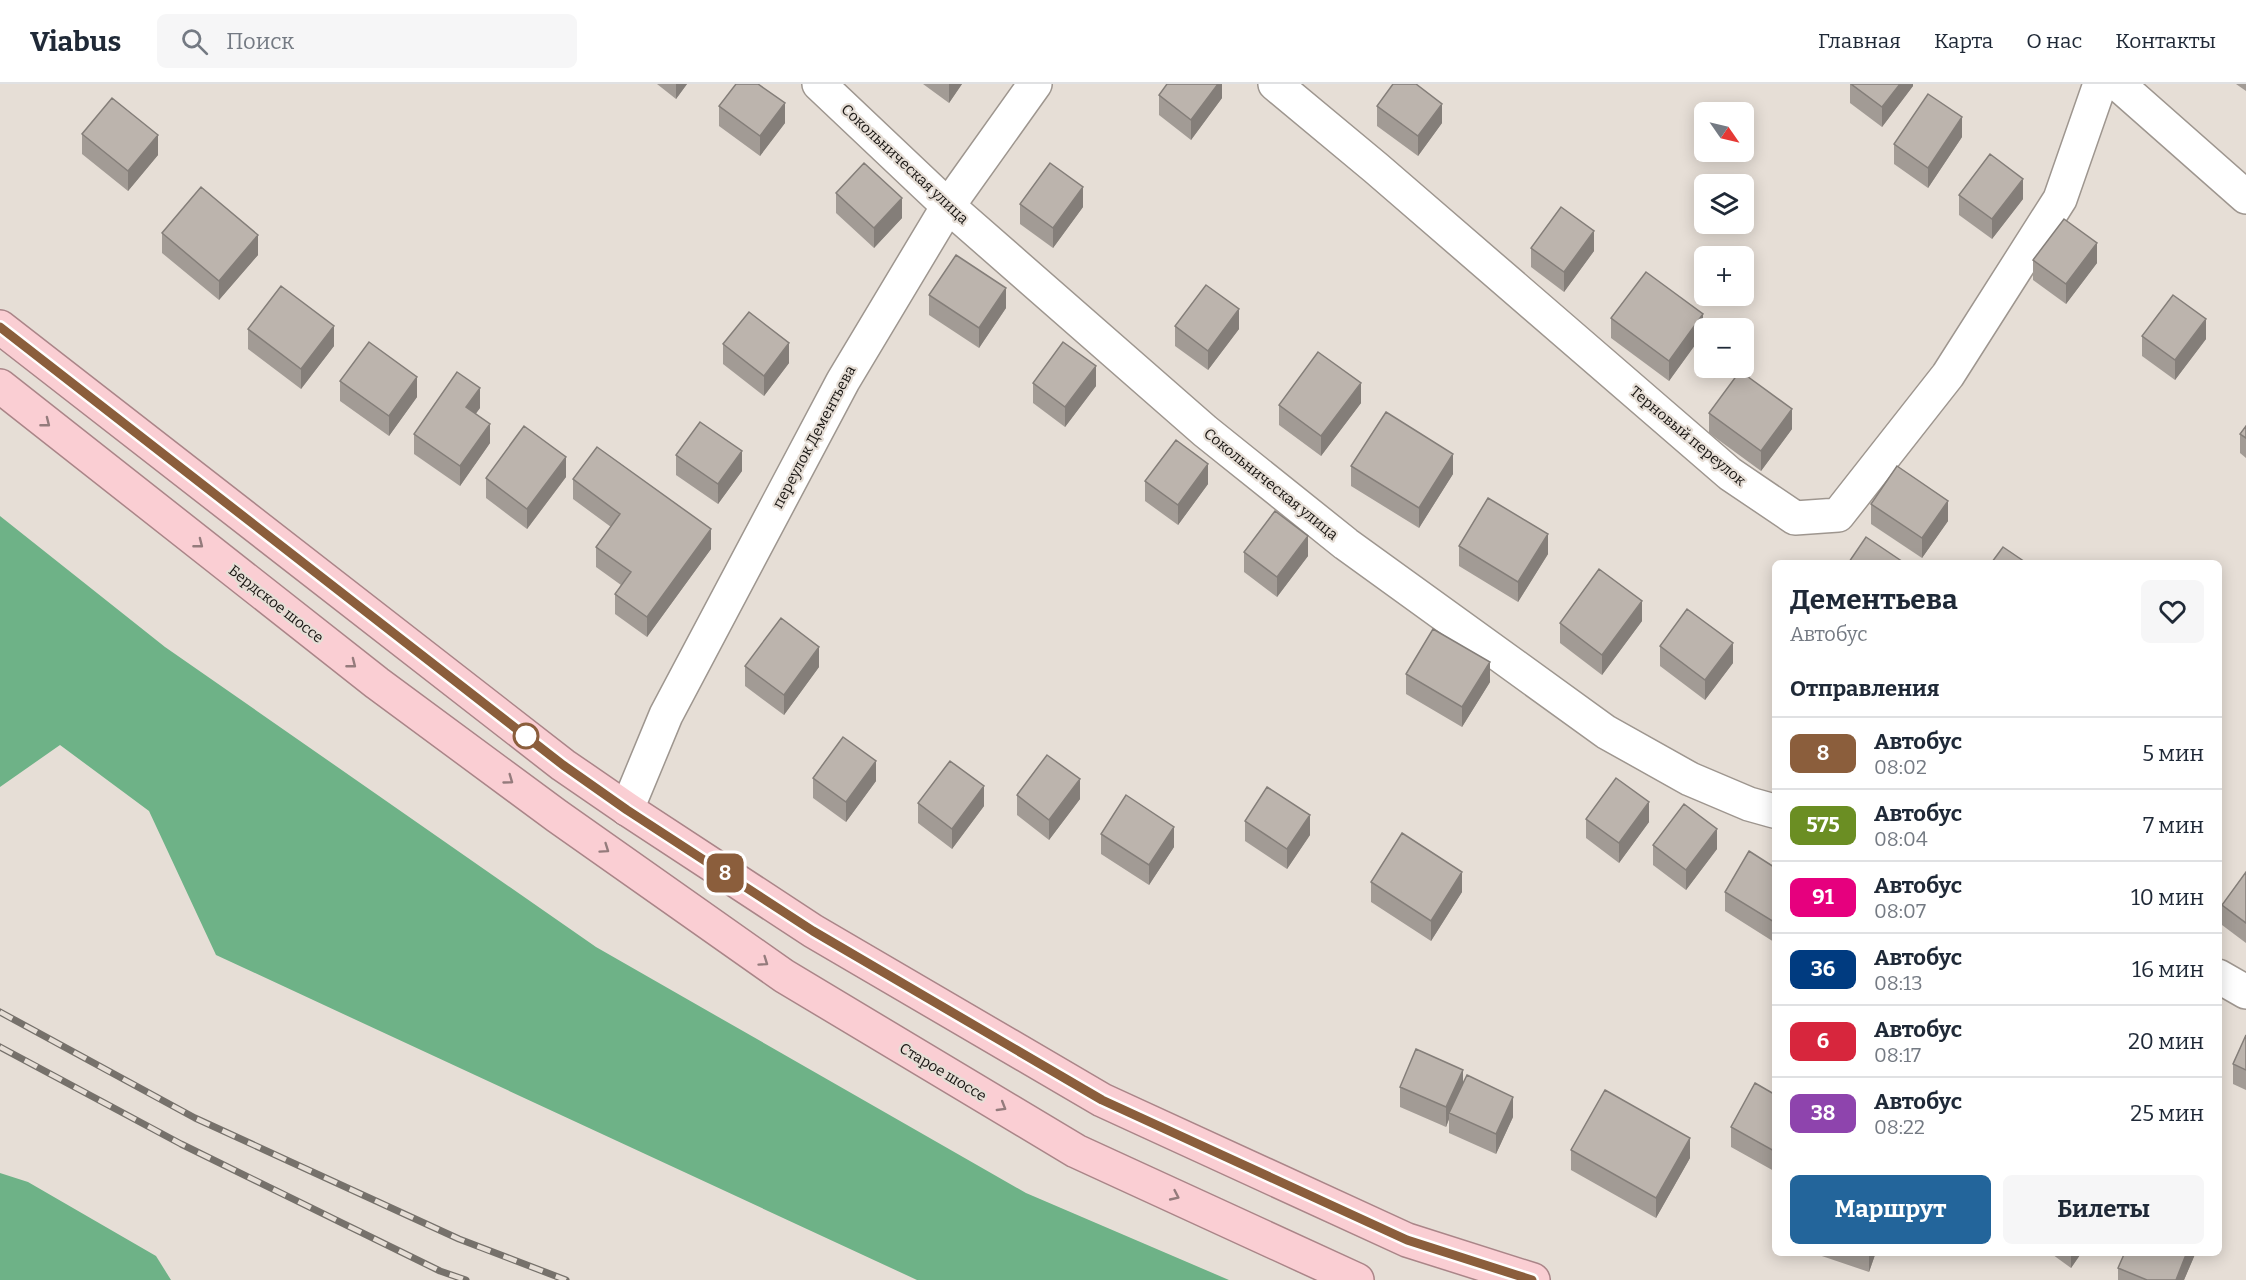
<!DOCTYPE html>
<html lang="ru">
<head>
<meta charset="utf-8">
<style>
	body { margin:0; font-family:Bitter,serif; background:#f6f6f7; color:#1f2937; height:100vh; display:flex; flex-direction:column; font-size:22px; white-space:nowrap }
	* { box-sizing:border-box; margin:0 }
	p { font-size:20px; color:#747a83 }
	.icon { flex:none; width:33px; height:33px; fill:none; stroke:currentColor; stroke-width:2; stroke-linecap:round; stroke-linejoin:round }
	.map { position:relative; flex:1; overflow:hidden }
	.panel { position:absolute; left:1772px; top:476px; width:450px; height:696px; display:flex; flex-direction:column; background:#fff; border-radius:9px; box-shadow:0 3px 15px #0003 }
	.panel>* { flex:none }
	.badge { padding:0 12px; border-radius:9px; font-size:21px; line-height:39px }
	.needle { width:39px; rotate:124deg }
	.fabs { position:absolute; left:1694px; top:18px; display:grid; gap:12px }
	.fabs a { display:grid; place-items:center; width:60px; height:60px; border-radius:9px; background:#fff; box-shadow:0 3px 15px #0003; font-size:30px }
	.map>.badge { position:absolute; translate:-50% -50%; box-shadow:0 0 0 3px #fff }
	h2 { padding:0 18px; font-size:22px; line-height:54px }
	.round { display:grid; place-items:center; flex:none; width:63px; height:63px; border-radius:9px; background:#f6f6f7 }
	.overview { display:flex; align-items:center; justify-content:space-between; height:102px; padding:0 18px }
	h1 { font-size:28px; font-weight:700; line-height:45px }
	.action { display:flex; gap:12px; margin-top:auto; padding:12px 18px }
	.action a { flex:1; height:69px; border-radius:9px; background:#23659b; color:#fff; font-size:24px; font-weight:700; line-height:69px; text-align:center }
	.action a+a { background:#f6f6f7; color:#1f2937 }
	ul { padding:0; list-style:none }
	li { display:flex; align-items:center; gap:18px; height:72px; padding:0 18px; border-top:2px solid #e0e1e3 }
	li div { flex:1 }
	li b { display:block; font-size:22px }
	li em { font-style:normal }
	li .badge { min-width:66px; font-weight:700; text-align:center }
	header { display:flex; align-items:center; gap:36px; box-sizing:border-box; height:84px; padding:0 30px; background:#fff; border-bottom:2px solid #e0e1e3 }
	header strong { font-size:28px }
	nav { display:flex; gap:33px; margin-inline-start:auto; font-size:21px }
	.search { width:420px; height:54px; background:#f6f6f7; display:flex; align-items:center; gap:15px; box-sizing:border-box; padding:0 21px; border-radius:9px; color:#747a83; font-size:22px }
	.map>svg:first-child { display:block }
</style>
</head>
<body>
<header>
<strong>Viabus</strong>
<div class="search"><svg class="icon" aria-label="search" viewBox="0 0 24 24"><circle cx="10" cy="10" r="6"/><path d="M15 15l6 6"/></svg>Поиск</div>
<nav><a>Главная</a><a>Карта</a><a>О нас</a><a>Контакты</a></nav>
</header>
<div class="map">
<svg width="2246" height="1196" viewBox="0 0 2246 1196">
	<rect width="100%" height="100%" fill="#e6ded6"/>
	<!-- forest -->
	<path fill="#6eb287" d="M 0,432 L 165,563 L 596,863 L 1026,1109 L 1229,1196 L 917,1196 L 216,871 L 149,727 L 60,661 L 0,703 Z
		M 0,1089 L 28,1098 L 156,1172 L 171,1196 L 0,1196 Z"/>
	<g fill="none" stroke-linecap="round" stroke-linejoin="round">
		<defs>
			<path id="minor" d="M 819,0 L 948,122 L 1205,347 L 1346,460 L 1606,648 L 1690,695 L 1749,720 L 1774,727
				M 1275,0 L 1376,84 L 1730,390 L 1795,434 L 1838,431 L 1948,291 L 2060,115 L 2100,0
				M 2118,0 L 2246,113
				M 627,725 L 666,631 L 843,297 L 948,122 L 1035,0
				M 2218,892 L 2246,908"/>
			<path id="trunk" d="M 0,243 L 563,681 L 627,725 L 813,847 L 1102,1016 L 1407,1156 L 1533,1196
				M 0,302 L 377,599 L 557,732 L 784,892 L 1076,1067 L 1357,1196"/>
		</defs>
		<!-- minor casing -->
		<use href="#minor" stroke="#9e968f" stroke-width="36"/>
		<!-- trunk casing -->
		<use href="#trunk" stroke="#aa8588" stroke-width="36"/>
		<!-- minor -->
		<use href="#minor" stroke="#fff" stroke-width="33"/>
		<!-- trunk -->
		<use href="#trunk" stroke="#faced3" stroke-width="33"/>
		<defs>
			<path id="rail" d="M 0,928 L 195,1034 L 459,1155 L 566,1196
				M 0,963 L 181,1060 L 440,1187 L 466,1196"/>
		</defs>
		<!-- rail casing -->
		<use href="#rail" stroke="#76716b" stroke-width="7"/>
		<!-- rail -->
		<use href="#rail" stroke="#e6ded6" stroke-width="4.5" stroke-dasharray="14" stroke-linecap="butt"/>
	</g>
	<!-- wall -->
	<path fill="#a29b95" d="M 657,0 L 687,0 L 676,15 Z
		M 923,0 L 962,0 L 949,19 Z
		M 1222,0 L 1222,14 L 1191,56 L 1159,31 L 1159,11 Z
		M 1850,0 L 1913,0 L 1913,2 L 1882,43 L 1850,19 Z
		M 2236,0 L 2246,0 L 2246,7 Z
		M 719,22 L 785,39 L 760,72 L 719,42 Z
		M 1377,22 L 1442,39 L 1418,72 L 1377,42 Z
		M 82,50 L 158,71 L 128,107 L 82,70 Z
		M 1962,53 L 1928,104 L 1894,80 L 1894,60 Z
		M 836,109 L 902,134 L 874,164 L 836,129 Z
		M 1959,111 L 2023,115 L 1992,155 L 1959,131 Z
		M 1020,120 L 1083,123 L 1053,164 L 1020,140 Z
		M 162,149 L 258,171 L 219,216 L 162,169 Z
		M 1531,164 L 1594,167 L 1564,208 L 1531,183 Z
		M 2033,176 L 2097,179 L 2066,220 L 2033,196 Z
		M 929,211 L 1006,224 L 979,264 L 929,231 Z
		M 1611,234 L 1703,250 L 1669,297 L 1611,254 Z
		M 1175,242 L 1239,245 L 1208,286 L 1175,262 Z
		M 248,245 L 334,262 L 301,305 L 248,265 Z
		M 2142,252 L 2206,255 L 2175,296 L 2142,272 Z
		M 723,260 L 789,279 L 764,312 L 723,280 Z
		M 340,297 L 417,313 L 389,352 L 340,317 Z
		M 1033,299 L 1096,302 L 1065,343 L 1033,319 Z
		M 1361,319 L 1321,372 L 1279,341 L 1279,321 Z
		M 480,324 L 476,329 L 490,359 L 460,402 L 414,370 L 414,350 Z
		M 1709,329 L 1792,345 L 1761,387 L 1709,349 Z
		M 2246,342 L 2246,374 L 2240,369 L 2240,350 Z
		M 676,371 L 742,387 L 718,420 L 676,391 Z
		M 1351,382 L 1453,390 L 1419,444 L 1351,402 Z
		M 566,393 L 527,445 L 486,414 L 486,394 Z
		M 573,395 L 711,465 L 647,553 L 615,530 L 615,510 L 621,501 L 596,483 L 596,463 L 611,443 L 573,415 Z
		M 1145,397 L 1208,400 L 1178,441 L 1145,417 Z
		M 1871,420 L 1948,437 L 1922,474 L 1871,440 Z
		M 1459,462 L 1548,470 L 1518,518 L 1459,482 Z
		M 1244,468 L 1308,472 L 1277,513 L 1244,488 Z
		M 1642,537 L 1602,591 L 1560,559 L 1560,539 Z
		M 1660,562 L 1733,579 L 1705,616 L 1660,582 Z
		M 745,582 L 819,583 L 784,631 L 745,602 Z
		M 1406,590 L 1490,598 L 1462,643 L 1406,610 Z
		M 813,694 L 876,697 L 846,738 L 813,714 Z
		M 1017,711 L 1080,715 L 1049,756 L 1017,731 Z
		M 918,719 L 984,722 L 952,765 L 918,739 Z
		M 1586,735 L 1649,738 L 1619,779 L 1586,754 Z
		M 1245,737 L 1310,751 L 1287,785 L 1245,757 Z
		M 1101,750 L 1174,763 L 1149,801 L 1101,770 Z
		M 1653,761 L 1717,765 L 1686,806 L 1653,781 Z
		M 1774,783 L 1774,858 L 1725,827 L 1725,808 Z
		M 2246,788 L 2246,859 L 2222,841 L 2222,821 Z
		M 1371,798 L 1462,808 L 1431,857 L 1371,818 Z
		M 2246,951 L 2246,1006 L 2233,1000 L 2233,980 Z
		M 1463,999 L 1513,1033 L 1496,1070 L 1449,1049 L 1449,1035 L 1446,1043 L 1400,1023 L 1400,1003 Z
		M 1774,1010 L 1774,1087 L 1731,1063 L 1731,1043 Z
		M 1571,1066 L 1690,1074 L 1656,1134 L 1571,1086 Z
		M 1810,1168 L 1876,1168 L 1869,1188 Z
		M 2049,1168 L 2082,1168 L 2071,1184 Z
		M 2125,1168 L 2196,1168 L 2184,1196 L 2118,1196 L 2118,1184 Z"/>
	<!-- shaded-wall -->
	<path fill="#847e79" d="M 676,0 L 687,0 L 676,15 Z
		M 949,0 L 962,0 L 949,19 Z
		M 1218,0 L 1222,0 L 1222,14 L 1191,56 L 1191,36 Z
		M 1900,0 L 1913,0 L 1913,2 L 1882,43 L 1882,23 Z
		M 785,19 L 785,39 L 760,72 L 760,52 Z
		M 1442,20 L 1442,39 L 1418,72 L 1418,52 Z
		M 1962,33 L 1962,53 L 1928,104 L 1928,84 Z
		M 158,51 L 158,71 L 128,107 L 128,87 Z
		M 2023,95 L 2023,115 L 1992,155 L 1992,135 Z
		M 1083,103 L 1083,123 L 1053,164 L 1053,144 Z
		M 902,114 L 902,134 L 874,164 L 874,144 Z
		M 1594,147 L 1594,167 L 1564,208 L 1564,188 Z
		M 258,151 L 258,171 L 219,216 L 219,197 Z
		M 2097,159 L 2097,179 L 2066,220 L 2066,200 Z
		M 1006,204 L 1006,224 L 979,264 L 979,244 Z
		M 1239,225 L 1239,245 L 1208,286 L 1208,267 Z
		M 1703,230 L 1703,250 L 1669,297 L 1669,277 Z
		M 2206,235 L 2206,255 L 2175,296 L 2175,276 Z
		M 334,242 L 334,262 L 301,305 L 301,285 Z
		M 789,259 L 789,279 L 764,312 L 764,292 Z
		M 1096,282 L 1096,302 L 1065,343 L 1065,323 Z
		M 417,293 L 417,313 L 389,352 L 389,332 Z
		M 1361,299 L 1361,319 L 1321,372 L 1321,352 Z
		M 480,304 L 480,324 L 466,343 L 466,323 Z
		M 1792,325 L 1792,345 L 1761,387 L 1761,367 Z
		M 490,340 L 490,359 L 460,402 L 460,382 Z
		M 742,367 L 742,387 L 718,420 L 718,400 Z
		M 1453,370 L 1453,390 L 1419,444 L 1419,424 Z
		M 566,373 L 566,393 L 527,445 L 527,425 Z
		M 1208,380 L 1208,400 L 1178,441 L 1178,421 Z
		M 1948,417 L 1948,437 L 1922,474 L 1922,454 Z
		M 711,445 L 711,465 L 647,553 L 647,533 Z
		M 1548,450 L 1548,470 L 1518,518 L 1518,498 Z
		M 1308,452 L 1308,472 L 1277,513 L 1277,493 Z
		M 1642,517 L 1642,537 L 1602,591 L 1602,571 Z
		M 1733,559 L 1733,579 L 1705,616 L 1705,596 Z
		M 819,563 L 819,583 L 784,631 L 784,611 Z
		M 1490,578 L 1490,598 L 1462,643 L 1462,623 Z
		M 876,677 L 876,697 L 846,738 L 846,718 Z
		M 1080,695 L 1080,715 L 1049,756 L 1049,736 Z
		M 984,702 L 984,722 L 952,765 L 952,745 Z
		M 1649,718 L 1649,738 L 1619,779 L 1619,759 Z
		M 1310,731 L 1310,751 L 1287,785 L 1287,765 Z
		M 1174,743 L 1174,763 L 1149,801 L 1149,781 Z
		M 1717,745 L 1717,765 L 1686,806 L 1686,786 Z
		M 1462,788 L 1462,808 L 1431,857 L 1431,837 Z
		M 1463,986 L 1463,1006 L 1449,1029 L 1449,1035 L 1446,1043 L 1446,1023 Z
		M 1513,1013 L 1513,1033 L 1496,1070 L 1496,1050 Z
		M 1690,1054 L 1690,1074 L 1656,1134 L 1656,1114 Z
		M 1869,1168 L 1876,1168 L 1869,1188 Z
		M 2071,1168 L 2082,1168 L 2071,1184 Z
		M 2187,1168 L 2196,1168 L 2184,1196 L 2176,1196 Z"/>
	<!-- building -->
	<path fill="#bcb4ad" stroke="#847e79" stroke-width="1.5" d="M 736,0 L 758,0 L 785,19 L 760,52 L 719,22 Z
		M 1167,0 L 1218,0 L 1191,36 L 1159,11 Z
		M 1393,0 L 1416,0 L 1442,20 L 1418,52 L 1377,22 Z
		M 1851,0 L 1900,0 L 1882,23 Z
		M 1928,10 L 1962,33 L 1928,84 L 1894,60 Z
		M 112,14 L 158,51 L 128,87 L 82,50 Z
		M 1990,70 L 2023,95 L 1992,135 L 1959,111 Z
		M 864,79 L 902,114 L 874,144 L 836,109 Z
		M 1050,79 L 1083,103 L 1053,144 L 1020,120 Z
		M 201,103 L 258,151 L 219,197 L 162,149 Z
		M 1561,123 L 1594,147 L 1564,188 L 1531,164 Z
		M 2064,135 L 2097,159 L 2066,200 L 2033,176 Z
		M 956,171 L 1006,204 L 979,244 L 929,211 Z
		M 1646,188 L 1703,230 L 1669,277 L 1611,234 Z
		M 1206,201 L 1239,225 L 1208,267 L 1175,242 Z
		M 281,202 L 334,242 L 301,285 L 248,245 Z
		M 2173,211 L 2206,235 L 2175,276 L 2142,252 Z
		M 749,228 L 789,259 L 764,292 L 723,260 Z
		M 369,258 L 417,293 L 389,332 L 340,297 Z
		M 1063,258 L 1096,282 L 1065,323 L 1033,299 Z
		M 1318,268 L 1361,299 L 1321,352 L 1279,321 Z
		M 1740,287 L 1792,325 L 1761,367 L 1709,329 Z
		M 457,288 L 480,304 L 466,323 L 490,340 L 460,382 L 414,350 Z
		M 1386,328 L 1453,370 L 1419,424 L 1351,382 Z
		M 700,338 L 742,367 L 718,400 L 676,371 Z
		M 524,342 L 566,373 L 527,425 L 486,394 Z
		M 2246,342 L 2246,354 L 2240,350 Z
		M 1176,356 L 1208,380 L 1178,421 L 1145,397 Z
		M 597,363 L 711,445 L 647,533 L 615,510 L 631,488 L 596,463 L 620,430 L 573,395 Z
		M 1897,382 L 1948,417 L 1922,454 L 1871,420 Z
		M 1488,414 L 1548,450 L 1518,498 L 1459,462 Z
		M 1275,427 L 1308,452 L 1277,493 L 1244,468 Z
		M 1866,453 L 1903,478 L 1849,478 Z
		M 2003,463 L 2025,478 L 1992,478 Z
		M 1599,485 L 1642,517 L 1602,571 L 1560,539 Z
		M 1687,525 L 1733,559 L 1705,596 L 1660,562 Z
		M 781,534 L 819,563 L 784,611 L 745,582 Z
		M 1433,545 L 1490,578 L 1462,623 L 1406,590 Z
		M 843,653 L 876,677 L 846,718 L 813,694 Z
		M 1047,671 L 1080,695 L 1049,736 L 1017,711 Z
		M 950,677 L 984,702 L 952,745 L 918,719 Z
		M 1616,694 L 1649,718 L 1619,759 L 1586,735 Z
		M 1267,703 L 1310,731 L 1287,765 L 1245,737 Z
		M 1126,711 L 1174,743 L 1149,781 L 1101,750 Z
		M 1684,720 L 1717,745 L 1686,786 L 1653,761 Z
		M 1402,749 L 1462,788 L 1431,837 L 1371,798 Z
		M 1749,767 L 1774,783 L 1774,838 L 1725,808 Z
		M 2246,788 L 2246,839 L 2222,821 Z
		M 2246,951 L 2246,986 L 2233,980 Z
		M 1416,965 L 1463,986 L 1446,1023 L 1400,1003 Z
		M 1467,991 L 1513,1013 L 1496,1050 L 1449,1029 Z
		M 1755,999 L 1774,1010 L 1774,1067 L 1731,1043 Z
		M 1605,1006 L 1690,1054 L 1656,1114 L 1571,1066 Z
		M 2125,1168 L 2187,1168 L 2176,1196 L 2147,1196 L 2118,1184 Z"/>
	<!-- one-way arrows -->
	<defs><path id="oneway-chevron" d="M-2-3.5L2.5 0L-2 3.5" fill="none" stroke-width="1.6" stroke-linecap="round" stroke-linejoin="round" transform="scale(1.5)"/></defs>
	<g stroke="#947b7c">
		<use href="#oneway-chevron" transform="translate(46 339) rotate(38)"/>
		<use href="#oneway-chevron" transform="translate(199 460) rotate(38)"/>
		<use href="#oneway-chevron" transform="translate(352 580) rotate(38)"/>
		<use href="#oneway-chevron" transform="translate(509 696) rotate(36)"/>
		<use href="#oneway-chevron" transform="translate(605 765) rotate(35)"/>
		<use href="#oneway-chevron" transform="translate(764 878) rotate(35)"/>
		<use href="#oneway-chevron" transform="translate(1002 1023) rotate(31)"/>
		<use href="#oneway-chevron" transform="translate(1175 1112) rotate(25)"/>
	</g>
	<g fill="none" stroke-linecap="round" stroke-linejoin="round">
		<defs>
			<path id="line" d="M 0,243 L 563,681 L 627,726 L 813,847 L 1102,1016 L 1407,1156 L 1532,1196"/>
		</defs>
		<!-- line casing -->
		<use href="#line" stroke="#fff" stroke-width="14"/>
		<!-- line -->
		<use href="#line" stroke="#8b5e3c" stroke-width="9"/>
	</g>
	<!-- markers -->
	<circle fill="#fff" stroke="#8b5e3c" stroke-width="3" cx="526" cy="652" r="12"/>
	<g text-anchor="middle" stroke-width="4.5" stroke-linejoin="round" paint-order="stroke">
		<!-- street labels -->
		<g font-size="15" fill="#181512" stroke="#e6ded6">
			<text transform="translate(905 80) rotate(43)" y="5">Сокольническая улица</text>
			<text transform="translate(1688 352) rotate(40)" y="5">Терновый переулок</text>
			<text transform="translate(814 353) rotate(-62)" y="5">переулок Дементьева</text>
			<text transform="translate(1271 400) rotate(39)" y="5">Сокольническая улица</text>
			<text transform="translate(276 520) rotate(38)" y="5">Бердское шоссе</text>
			<text transform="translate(943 988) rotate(31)" y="5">Старое шоссе</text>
		</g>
	</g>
</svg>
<div class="fabs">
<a><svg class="needle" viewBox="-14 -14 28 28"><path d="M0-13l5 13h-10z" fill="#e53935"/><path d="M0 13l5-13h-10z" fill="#747a83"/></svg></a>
<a><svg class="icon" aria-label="layers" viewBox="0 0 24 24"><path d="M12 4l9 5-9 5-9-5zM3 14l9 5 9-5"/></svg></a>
<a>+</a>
<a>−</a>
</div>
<b class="badge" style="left:725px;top:789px;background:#8b5e3c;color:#fff">8</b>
<section class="panel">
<div class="overview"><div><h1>Дементьева</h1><p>Автобус</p></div><a class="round"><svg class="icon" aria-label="heart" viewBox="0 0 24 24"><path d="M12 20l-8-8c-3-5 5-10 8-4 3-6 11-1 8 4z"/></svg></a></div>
<h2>Отправления</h2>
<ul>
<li><span class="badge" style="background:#8b5e3c;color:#fff">8</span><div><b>Автобус</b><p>08:02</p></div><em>5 мин</em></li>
<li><span class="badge" style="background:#6b8e23;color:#fff">575</span><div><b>Автобус</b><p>08:04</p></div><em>7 мин</em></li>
<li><span class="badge" style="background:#e6007e;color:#fff">91</span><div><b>Автобус</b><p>08:07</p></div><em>10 мин</em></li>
<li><span class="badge" style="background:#003b80;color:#fff">36</span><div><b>Автобус</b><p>08:13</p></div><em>16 мин</em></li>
<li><span class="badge" style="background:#d7263d;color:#fff">6</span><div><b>Автобус</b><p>08:17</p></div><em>20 мин</em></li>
<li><span class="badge" style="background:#8e44ad;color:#fff">38</span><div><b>Автобус</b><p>08:22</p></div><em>25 мин</em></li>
</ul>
<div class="action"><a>Маршрут</a><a>Билеты</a></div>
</section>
</div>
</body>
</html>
